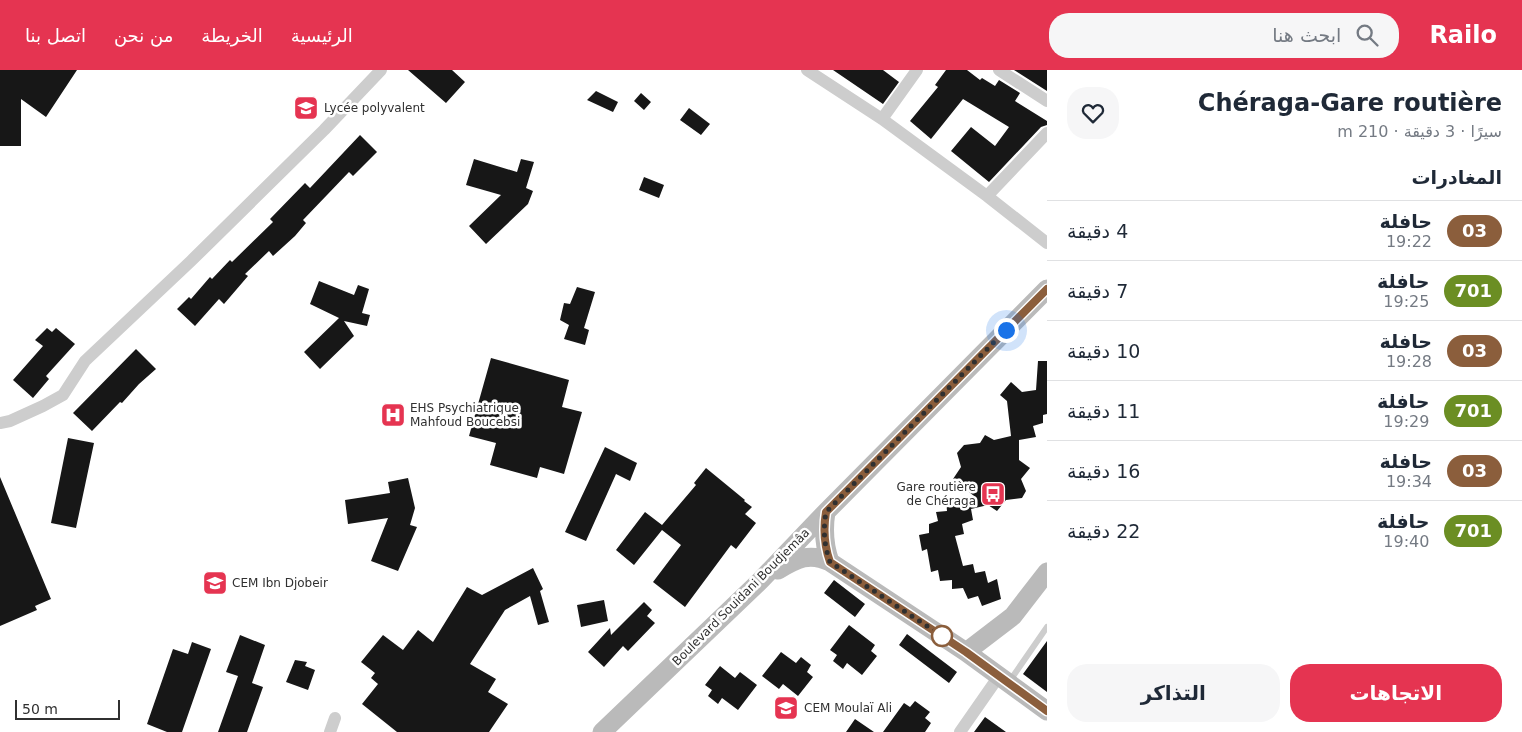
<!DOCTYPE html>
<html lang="ar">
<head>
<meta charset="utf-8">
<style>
	body { margin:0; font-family:"DejaVu Sans","Noto Naskh Arabic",sans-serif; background:#f6f6f7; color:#1f2937; direction:rtl; height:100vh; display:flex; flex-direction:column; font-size:19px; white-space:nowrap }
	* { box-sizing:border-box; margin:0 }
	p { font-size:16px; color:#747a83 }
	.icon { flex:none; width:28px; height:28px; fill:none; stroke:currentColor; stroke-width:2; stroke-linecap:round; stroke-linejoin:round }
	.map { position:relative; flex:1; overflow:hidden; direction:ltr }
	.sheet { display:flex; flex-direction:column; background:#fff; width:475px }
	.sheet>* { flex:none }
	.badge { padding:0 10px; border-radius:16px; font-size:18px; line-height:32px }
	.scale { position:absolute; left:15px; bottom:12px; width:105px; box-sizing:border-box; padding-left:5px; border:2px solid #303030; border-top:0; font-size:14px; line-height:18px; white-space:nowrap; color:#303030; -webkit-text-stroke:4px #fff; paint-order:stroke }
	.you { position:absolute; width:25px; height:25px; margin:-12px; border:4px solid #fff; border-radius:50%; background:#1a73e8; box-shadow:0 0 0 8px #1a73e833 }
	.map>.badge { position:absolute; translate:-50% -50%; box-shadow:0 0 0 2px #fff }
	h2 { padding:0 20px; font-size:19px; line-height:45px }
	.round { display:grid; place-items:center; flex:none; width:52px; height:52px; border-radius:20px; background:#f6f6f7 }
	.head { display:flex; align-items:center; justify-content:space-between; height:85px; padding:0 20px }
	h1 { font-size:24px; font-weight:600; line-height:38px }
	.primary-button { display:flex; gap:10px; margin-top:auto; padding:10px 20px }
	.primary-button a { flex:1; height:58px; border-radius:20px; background:#e53451; color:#fff; font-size:20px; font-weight:600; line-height:58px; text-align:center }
	.primary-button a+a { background:#f6f6f7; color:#1f2937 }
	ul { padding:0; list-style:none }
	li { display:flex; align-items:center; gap:15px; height:60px; padding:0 20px; border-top:1px solid #e0e1e3 }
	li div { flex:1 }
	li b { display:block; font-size:19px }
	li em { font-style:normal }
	li .badge { min-width:55px; font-weight:700; text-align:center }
	header { display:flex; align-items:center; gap:30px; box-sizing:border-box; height:70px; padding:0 25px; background:#e53451; color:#fff }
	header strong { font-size:24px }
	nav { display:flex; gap:28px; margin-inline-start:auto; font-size:18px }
	.search { width:350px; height:45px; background:#f6f6f7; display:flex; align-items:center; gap:12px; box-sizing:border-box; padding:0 18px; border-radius:20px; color:#747a83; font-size:19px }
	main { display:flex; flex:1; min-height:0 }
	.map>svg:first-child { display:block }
</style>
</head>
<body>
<header>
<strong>Railo</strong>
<div class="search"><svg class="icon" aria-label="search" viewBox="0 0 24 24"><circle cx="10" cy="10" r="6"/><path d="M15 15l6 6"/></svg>ابحث هنا</div>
<nav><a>الرئيسية</a><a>الخريطة</a><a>من نحن</a><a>اتصل بنا</a></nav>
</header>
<main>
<section class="sheet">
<div class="head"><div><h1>Chéraga-Gare routière</h1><p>سيرًا · 3 دقيقة · 210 m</p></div><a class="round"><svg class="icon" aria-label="heart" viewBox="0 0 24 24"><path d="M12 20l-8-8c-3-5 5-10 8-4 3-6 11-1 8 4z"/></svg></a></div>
<h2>المغادرات</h2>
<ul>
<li><span class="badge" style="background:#8b5e3c;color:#fff">03</span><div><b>حافلة</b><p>19:22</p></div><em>4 دقيقة</em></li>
<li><span class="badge" style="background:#6b8e23;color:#fff">701</span><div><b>حافلة</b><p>19:25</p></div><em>7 دقيقة</em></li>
<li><span class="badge" style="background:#8b5e3c;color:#fff">03</span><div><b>حافلة</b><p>19:28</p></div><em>10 دقيقة</em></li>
<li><span class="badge" style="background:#6b8e23;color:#fff">701</span><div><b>حافلة</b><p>19:29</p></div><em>11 دقيقة</em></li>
<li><span class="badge" style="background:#8b5e3c;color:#fff">03</span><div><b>حافلة</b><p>19:34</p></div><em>16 دقيقة</em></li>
<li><span class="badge" style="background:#6b8e23;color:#fff">701</span><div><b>حافلة</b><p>19:40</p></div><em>22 دقيقة</em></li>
</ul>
<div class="primary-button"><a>الاتجاهات</a><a>التذاكر</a></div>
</section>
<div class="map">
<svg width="1047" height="662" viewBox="0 0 1047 662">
	<rect width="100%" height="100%" fill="#fff"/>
	<!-- building -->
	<path fill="#171717" d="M 0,0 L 77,0 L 46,47 L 21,29 L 21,76 L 0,76 Z
		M 408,0 L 452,0 L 465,12 L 446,33 Z
		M 833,0 L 883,0 L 899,12 L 883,34 Z
		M 946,0 L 967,0 L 980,10 L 982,8 L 995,16 L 999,10 L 1020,23 L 1015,31 L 1047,51 L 1047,55 L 1041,57 L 989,112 L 951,81 L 971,57 L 995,76 L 1009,57 L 963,29 L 931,69 L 910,51 L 938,17 L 935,15 Z
		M 1014,0 L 1047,0 L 1047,21 Z
		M 596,21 L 618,32 L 613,42 L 587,30 Z
		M 641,23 L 651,32 L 644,40 L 634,31 Z
		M 689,38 L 710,54 L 701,65 L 680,50 Z
		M 360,65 L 377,82 L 353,106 L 349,102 L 327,125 L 303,150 L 306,153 L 295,166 L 273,186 L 269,181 L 245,204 L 248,206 L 224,234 L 219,229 L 195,256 L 177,239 L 189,227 L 191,229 L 210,207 L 212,209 L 230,190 L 232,192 L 273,152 L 270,149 L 305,113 L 310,118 Z
		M 474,89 L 517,102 L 521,89 L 534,92 L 526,118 L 533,121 L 528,134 L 486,174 L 469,156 L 501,125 L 466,115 Z
		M 644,107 L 664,115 L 659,128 L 639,120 Z
		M 319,211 L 354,225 L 358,215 L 369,219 L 362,243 L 370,245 L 367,256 L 344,251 L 354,266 L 320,299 L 304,282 L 339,248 L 310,234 Z
		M 577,217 L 595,222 L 584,258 L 589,260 L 585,275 L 564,269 L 569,255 L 560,250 L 564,233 L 570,234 Z
		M 47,258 L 52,262 L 56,258 L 75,274 L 46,306 L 49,309 L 33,328 L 13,310 L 43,276 L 35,270 Z
		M 136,279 L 156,299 L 139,314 L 122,333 L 120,332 L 92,361 L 73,343 Z
		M 491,288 L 569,310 L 562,337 L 582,342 L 564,404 L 540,397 L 537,408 L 490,395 L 496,373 L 469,366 Z
		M 1038,291 L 1047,291 L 1047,344 L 1043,345 L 1043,353 L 1033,356 L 1036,367 L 1019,370 L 1019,390 L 1030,398 L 1021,409 L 1026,421 L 1022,428 L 1006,430 L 997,441 L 988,435 L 971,439 L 973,450 L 962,454 L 964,464 L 955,466 L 963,496 L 973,494 L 975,503 L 985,501 L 988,513 L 997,509 L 1001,529 L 982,536 L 978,526 L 968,529 L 963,518 L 952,519 L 952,510 L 940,511 L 938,500 L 931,502 L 927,479 L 922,481 L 919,465 L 929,463 L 929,454 L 938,451 L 936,442 L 947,441 L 946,429 L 974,426 L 953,409 L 961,397 L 957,383 L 964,375 L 980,373 L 985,365 L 994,370 L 1011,366 L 1007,331 L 1000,325 L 1011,312 L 1022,322 L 1036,320 Z
		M 68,368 L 94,373 L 76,458 L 51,453 Z
		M 605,377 L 637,393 L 630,411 L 616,404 L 586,471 L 565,462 Z
		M 706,398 L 745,430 L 744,431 L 752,437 L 745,444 L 756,453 L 736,479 L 731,475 L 685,537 L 653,512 L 681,475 L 662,460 L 634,495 L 616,480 L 645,442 L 662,455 L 696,415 L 694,413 Z
		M 0,407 L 51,529 L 35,536 L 37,540 L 0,556 Z
		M 408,408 L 415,438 L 410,455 L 417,457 L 398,501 L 371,491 L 388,448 L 348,454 L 345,430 L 390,423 L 388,412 Z
		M 533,498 L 543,519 L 540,521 L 549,552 L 538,555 L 530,526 L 505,540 L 470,594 L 496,609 L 488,622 L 508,634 L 489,662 L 397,662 L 362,634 L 378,614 L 371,608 L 375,603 L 361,592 L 383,565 L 403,580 L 418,560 L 433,572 L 467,517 L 482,525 Z
		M 834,510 L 865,534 L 855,547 L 824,523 Z
		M 604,530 L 608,551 L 581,557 L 577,535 Z
		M 644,532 L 652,540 L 647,546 L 655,553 L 628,581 L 623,576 L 604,597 L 588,582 L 610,558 L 611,565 Z
		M 849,555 L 875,575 L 871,581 L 877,586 L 862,605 L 847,593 L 843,599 L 833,591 L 837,585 L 830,580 Z
		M 907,564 L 957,602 L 949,613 L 899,575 Z
		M 240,565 L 265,575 L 252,613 L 263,617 L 247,662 L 218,662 L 238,606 L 226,602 Z
		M 1047,571 L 1047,622 L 1023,604 Z
		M 192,572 L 211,579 L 182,662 L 167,662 L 147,654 L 173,579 L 188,584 Z
		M 781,582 L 796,593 L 801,587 L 811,595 L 807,602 L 813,607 L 798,626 L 783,614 L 779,619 L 762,606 Z
		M 295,590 L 307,592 L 305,596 L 315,600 L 308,620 L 286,612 Z
		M 720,596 L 735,608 L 740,602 L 757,615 L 738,640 L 722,628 L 718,634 L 708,626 L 712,620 L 705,615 Z
		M 915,631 L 930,642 L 925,648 L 931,653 L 925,662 L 883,662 L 904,633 L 910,637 Z
		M 985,647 L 1006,662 L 974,662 Z
		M 855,649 L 874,662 L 846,662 Z"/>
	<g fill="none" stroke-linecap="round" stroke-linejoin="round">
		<!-- service -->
		<path stroke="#cdcdcd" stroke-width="6" d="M 1009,612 L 1047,557"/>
		<!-- minor -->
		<path stroke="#cdcdcd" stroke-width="12" d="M 807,0 L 882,49 L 987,126 L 1047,173
			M 999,0 L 1047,31
			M 882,49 L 917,0
			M 987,126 L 1047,63
			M 0,353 L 10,351 L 43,336 L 63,325 L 85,291 L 191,191 L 324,60 L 381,0
			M 330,662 L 335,648
			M 960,662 L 999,606"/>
		<!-- secondary -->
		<path stroke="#bababa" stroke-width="19" d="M 826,442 C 823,460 824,475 830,492
			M 778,500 C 797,489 809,482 830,492 L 966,582 L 1047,641
			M 966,582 L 1013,546 L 1047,502
			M 602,662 L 760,511 L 826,442 L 1047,219"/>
	</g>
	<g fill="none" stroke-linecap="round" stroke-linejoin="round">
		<defs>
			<path id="line" d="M 1047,219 L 826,442 C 823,460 824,475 830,492 L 966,582 L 1047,641"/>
		</defs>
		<!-- line casing -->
		<use href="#line" stroke="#fff" stroke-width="11"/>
		<!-- line -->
		<use href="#line" stroke="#8b5e3c" stroke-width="8"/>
		<!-- walk -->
		<path stroke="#303030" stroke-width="5" stroke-dasharray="0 9" d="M 942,566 L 830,492 C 824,475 823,460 826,442 L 1006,260"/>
	</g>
	<!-- icons -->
	<defs>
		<symbol id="school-square" viewBox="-11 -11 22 22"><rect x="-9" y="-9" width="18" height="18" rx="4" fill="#e53451" stroke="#fff"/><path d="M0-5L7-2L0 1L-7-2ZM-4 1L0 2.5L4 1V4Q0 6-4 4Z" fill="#fff"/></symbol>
		<symbol id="hospital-square" viewBox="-11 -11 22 22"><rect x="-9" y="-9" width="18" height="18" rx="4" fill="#e53451" stroke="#fff"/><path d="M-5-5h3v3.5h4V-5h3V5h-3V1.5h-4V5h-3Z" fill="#fff"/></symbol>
		<symbol id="bus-square" viewBox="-11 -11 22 22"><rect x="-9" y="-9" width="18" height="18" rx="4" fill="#e53451" stroke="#fff"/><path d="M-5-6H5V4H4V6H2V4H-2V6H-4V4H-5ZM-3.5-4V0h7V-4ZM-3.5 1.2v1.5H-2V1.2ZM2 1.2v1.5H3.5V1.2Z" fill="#fff"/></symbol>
	</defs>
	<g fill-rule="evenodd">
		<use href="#school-square" x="292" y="24" width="28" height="28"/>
		<use href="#hospital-square" x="379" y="331" width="28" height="28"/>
		<use href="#bus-square" x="979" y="410" width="28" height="28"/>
		<use href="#school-square" x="201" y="499" width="28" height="28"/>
		<use href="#school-square" x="772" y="624" width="28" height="28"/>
	</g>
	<!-- markers -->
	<circle fill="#fff" stroke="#8b5e3c" stroke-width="2.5" cx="942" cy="566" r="10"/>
	<g text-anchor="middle" stroke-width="5" stroke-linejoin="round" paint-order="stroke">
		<!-- poi labels -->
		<g font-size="12" fill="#303030" stroke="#fff" text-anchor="start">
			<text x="324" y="42">Lycée polyvalent</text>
			<text x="410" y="342">EHS Psychiatrique<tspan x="410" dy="14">Mahfoud Boucebsi</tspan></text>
			<text x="976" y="421" text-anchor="end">Gare routière<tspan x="976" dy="14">de Chéraga</tspan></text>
			<text x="232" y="517">CEM Ibn Djobeir</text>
			<text x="804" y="642">CEM Moulaï Ali</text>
		</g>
		<!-- street labels -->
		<g font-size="12" fill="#303030" stroke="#fff">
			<text transform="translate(741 527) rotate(-45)" y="4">Boulevard Souidani Boudjemâa</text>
		</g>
	</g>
</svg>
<div class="scale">50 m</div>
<div class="you" style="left:1006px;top:260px"></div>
</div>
</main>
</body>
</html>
